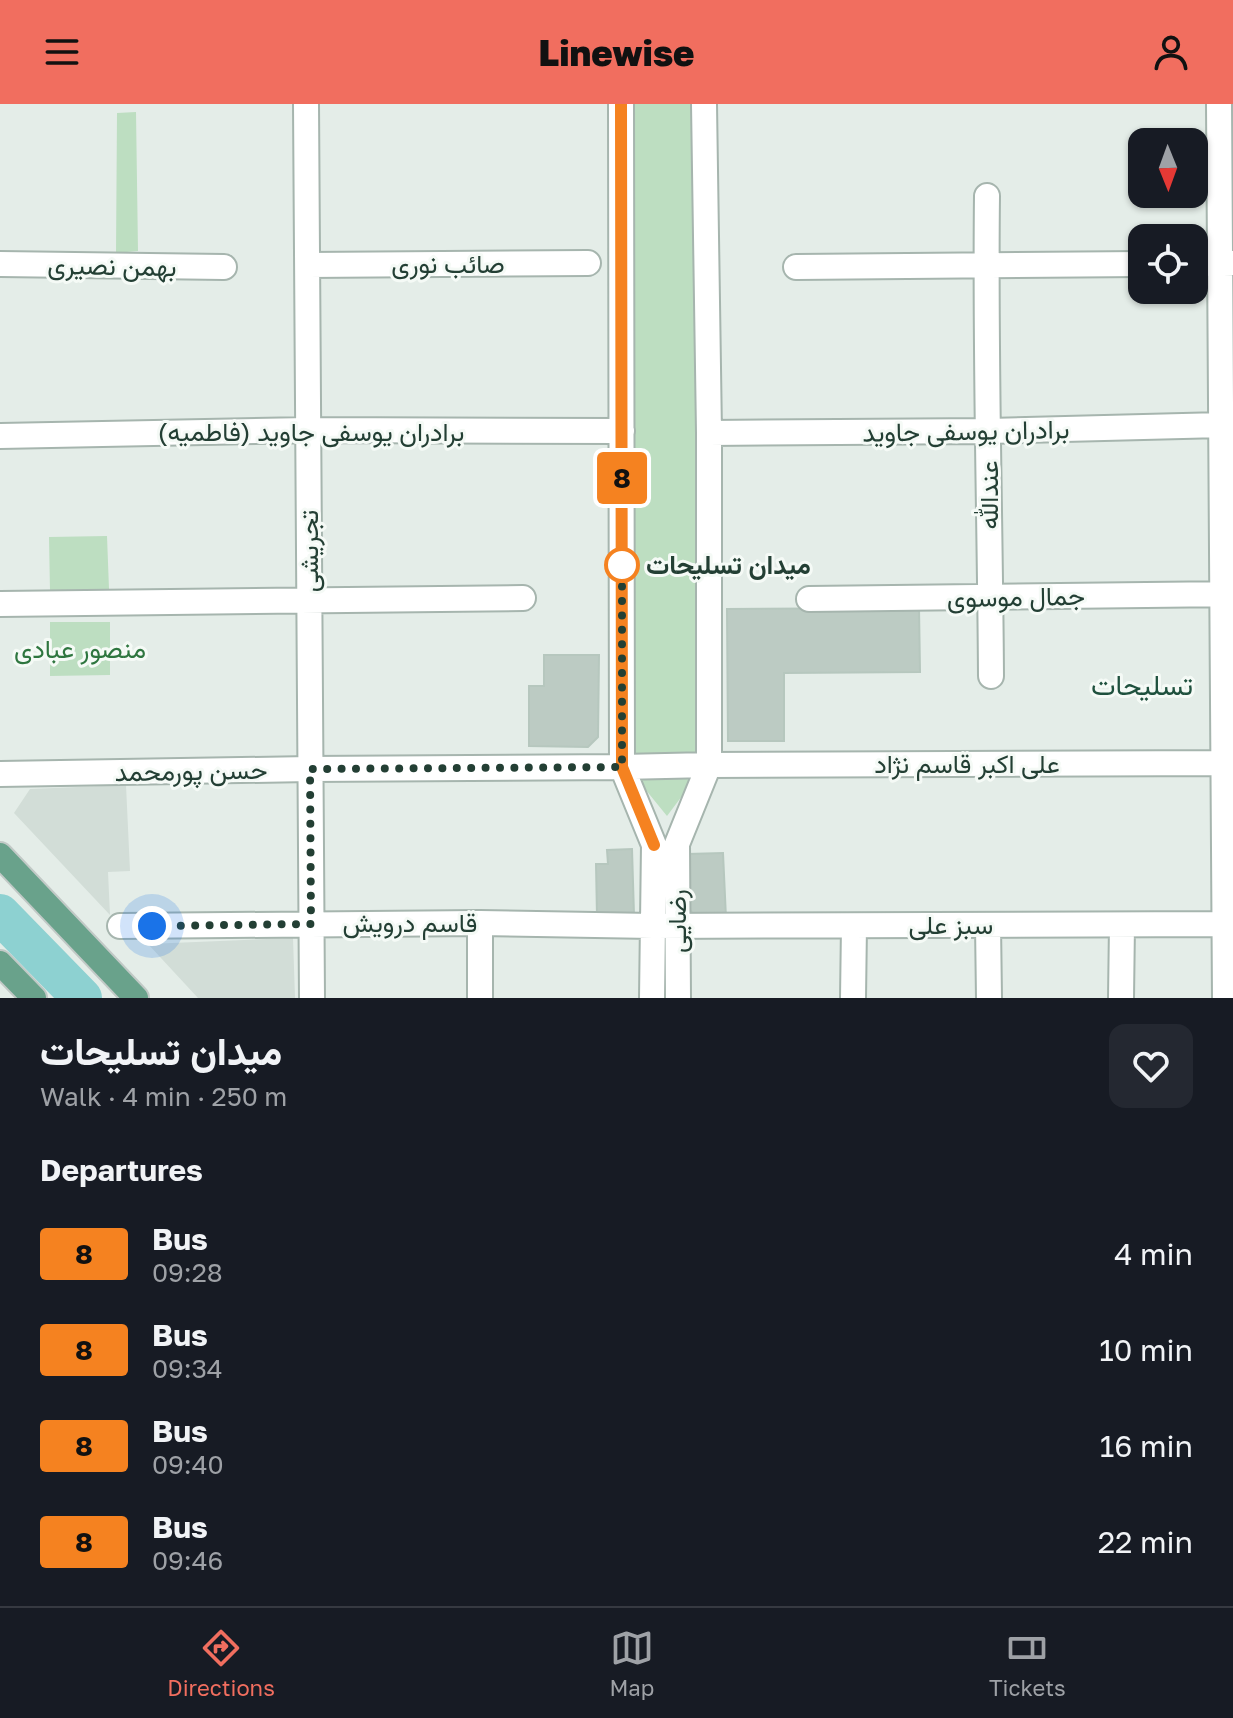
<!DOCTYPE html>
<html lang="en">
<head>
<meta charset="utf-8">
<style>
	body { margin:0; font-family:"Golos Text",Vazirmatn,sans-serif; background:#242831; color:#f1f3f6; height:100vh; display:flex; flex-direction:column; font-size:30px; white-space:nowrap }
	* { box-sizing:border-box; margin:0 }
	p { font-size:26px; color:#9ea1a6 }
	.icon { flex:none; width:44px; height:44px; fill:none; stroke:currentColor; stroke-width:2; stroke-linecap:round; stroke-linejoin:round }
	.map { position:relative; height:894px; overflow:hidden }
	.drawer { display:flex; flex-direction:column; background:#171b24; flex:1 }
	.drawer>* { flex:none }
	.badge { padding:0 16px; border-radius:6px; font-size:28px; line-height:52px }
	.needle { width:52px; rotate:179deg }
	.buttons { position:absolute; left:1128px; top:24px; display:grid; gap:16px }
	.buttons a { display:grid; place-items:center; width:80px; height:80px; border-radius:16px; background:#171b24; box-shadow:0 2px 6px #0004; font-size:40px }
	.you { position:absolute; width:40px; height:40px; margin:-20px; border:6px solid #fff; border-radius:50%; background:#1a73e8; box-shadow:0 0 0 12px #1a73e833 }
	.map>.badge { position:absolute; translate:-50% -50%; box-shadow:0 0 0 4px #fff }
	h2 { padding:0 40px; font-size:30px; line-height:72px }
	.round { display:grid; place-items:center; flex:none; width:84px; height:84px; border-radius:16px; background:#242831 }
	.summary { display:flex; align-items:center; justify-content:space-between; height:136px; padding:0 40px }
	h1 { font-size:38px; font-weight:800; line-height:60px }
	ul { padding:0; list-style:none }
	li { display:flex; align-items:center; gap:24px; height:96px; padding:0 40px }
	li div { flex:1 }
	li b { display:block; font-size:30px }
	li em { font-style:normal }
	li .badge { min-width:88px; font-weight:700; text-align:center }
	header { display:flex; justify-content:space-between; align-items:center; height:104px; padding:0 40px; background:#f16e5f; color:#111; font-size:36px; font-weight:800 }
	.menu { display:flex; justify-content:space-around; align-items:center; height:112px; border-top:2px solid #363941; background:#171b24; font-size:22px; color:#9ea1a6 }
	.menu a { display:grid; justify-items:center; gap:4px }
	.menu .current { color:#f16e5f }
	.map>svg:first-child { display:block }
</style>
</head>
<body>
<header><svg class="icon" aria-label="menu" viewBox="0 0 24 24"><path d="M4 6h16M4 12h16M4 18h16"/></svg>Linewise<svg class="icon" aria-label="person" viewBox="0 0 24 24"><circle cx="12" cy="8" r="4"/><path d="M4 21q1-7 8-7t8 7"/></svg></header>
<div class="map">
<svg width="1233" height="894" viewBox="0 0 1233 894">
	<rect width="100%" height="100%" fill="#e4ede8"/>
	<!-- built -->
	<path fill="#d2ddd7" d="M 126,681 L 130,767 L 108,768 L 110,811 L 14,709 L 30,685 Z
		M 293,834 L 295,894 L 198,894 L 148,840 Z"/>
	<!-- green -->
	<path fill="#bddec1" d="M 628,0 L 697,0 L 700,668 L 667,712 L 632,669 Z
		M 136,8 L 138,147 L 116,149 L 117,9 Z
		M 107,432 L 109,485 L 50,487 L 49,433 Z
		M 50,518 L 110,518 L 110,571 L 50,572 Z"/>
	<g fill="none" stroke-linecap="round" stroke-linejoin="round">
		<!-- river -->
		<path stroke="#8dd1d1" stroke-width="40" d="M 0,810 L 82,894"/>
	</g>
	<!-- building -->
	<path fill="#bccbc3" stroke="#b6c7be" stroke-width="2" d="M 919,504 L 920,568 L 784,569 L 784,637 L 728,637 L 727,505 Z
		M 544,551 L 599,551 L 598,633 L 588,643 L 529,642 L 529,582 L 544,582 Z
		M 632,745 L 634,811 L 597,812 L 596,760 L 608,760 L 607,746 Z
		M 723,749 L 726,814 L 698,815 L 690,806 L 688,750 Z"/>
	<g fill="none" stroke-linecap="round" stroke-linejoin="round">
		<defs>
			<path id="minor" d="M 306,0 L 312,894
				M 621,0 L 622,663 L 654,741 L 652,894
				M 1219,0 L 1225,894
				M 987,92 C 985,252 990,412 991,572
				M 0,160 L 224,163
				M 1194,160 L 1233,159
				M 308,161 L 588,159
				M 796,163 L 1142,160
				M 709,329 L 989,327 L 1222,321
				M 0,332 L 308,326 L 622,327
				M 809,495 L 1233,490
				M 0,500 L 523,494
				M 0,670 L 310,665 L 622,663 L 709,661 L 1233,659
				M 988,821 L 989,894
				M 120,822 L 480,819 L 653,822 L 1225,820
				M 480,894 L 480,819
				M 678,894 L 677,740 L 709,661 L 709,329 L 704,0
				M 853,894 L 854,822
				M 1121,894 L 1122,821"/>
			<path id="major" d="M 0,751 L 136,894
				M 0,859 L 34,894"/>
		</defs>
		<!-- minor casing -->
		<use href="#minor" stroke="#a6b5ae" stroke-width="28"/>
		<!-- major casing -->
		<use href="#major" stroke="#c1c9c6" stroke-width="28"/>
		<!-- minor -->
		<use href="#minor" stroke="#fff" stroke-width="24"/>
		<!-- major -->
		<use href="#major" stroke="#69a28b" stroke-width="24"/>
	</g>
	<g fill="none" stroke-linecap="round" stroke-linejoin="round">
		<defs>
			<path id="line" d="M 621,0 L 622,663 L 654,741"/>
		</defs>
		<!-- line casing -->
		<use href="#line" stroke="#fff" stroke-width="18"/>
		<!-- line -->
		<use href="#line" stroke="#f58220" stroke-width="12"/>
		<!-- walk -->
		<path stroke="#233f34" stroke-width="8" stroke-dasharray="0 14.4" d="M 152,822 L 311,820 L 310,665 L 622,663 L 622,450 L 622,461"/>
	</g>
	<!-- markers -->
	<circle fill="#fff" stroke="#f58220" stroke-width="4" cx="622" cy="461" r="16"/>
	<g text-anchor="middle" stroke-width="6" stroke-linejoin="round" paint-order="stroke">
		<!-- street labels -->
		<g font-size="26" fill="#233f34" stroke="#f5faf6">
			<text x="448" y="169">صائب نوری</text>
			<text transform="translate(112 162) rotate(1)" y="9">بهمن نصیری</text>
			<text transform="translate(966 327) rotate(-1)" y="9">برادران یوسفی جاوید</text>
			<text x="311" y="337">برادران یوسفی جاوید (فاطمیه)</text>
			<text transform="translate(989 391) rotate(-90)" y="9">عندالله</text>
			<text transform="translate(309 447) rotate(-90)" y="9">تجریشی</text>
			<text transform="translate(1016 493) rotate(-1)" y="9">جمال موسوی</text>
			<text x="967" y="669">علی اکبر قاسم نژاد</text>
			<text transform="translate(191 667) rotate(-1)" y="9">حسن پورمحمد</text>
			<text transform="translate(677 817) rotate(-90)" y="9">رضایی</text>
			<text x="410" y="828">قاسم درویش</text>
			<text x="951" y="830">سبز علی</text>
		</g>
		<!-- stop labels -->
		<g font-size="26" font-weight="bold" fill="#233f34" stroke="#f5faf6" text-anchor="start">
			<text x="646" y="470">میدان تسلیحات</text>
		</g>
		<!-- park labels -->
		<g font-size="26" fill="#2e763f" stroke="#f5faf6">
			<text x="80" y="554">منصور عبادی</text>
		</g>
		<!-- neighbourhood labels -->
		<g font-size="28" fill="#1f513e" stroke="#f5faf6">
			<text x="1142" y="591">تسلیحات</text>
		</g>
	</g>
</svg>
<div class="buttons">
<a><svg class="needle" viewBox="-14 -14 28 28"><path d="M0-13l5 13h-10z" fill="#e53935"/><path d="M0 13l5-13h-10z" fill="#9ea1a6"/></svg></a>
<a><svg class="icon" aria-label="locate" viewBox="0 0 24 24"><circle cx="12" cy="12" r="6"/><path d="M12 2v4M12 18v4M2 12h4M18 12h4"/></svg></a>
</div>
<div class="you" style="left:152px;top:822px"></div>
<b class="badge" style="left:622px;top:374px;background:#f58220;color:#111">8</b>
</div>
<section class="drawer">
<div class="summary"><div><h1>میدان تسلیحات</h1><p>Walk · 4 min · 250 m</p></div><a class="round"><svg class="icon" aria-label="heart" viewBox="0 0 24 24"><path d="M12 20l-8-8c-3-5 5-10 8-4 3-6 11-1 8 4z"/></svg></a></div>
<h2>Departures</h2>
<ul>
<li><span class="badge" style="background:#f58220;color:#111">8</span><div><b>Bus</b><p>09:28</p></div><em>4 min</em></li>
<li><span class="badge" style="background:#f58220;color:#111">8</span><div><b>Bus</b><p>09:34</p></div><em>10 min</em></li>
<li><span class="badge" style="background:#f58220;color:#111">8</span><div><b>Bus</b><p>09:40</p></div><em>16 min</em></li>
<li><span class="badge" style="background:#f58220;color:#111">8</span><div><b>Bus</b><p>09:46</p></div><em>22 min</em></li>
</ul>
</section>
<nav class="menu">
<a class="current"><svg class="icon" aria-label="directions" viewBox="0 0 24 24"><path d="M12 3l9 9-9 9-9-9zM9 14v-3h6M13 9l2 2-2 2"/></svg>Directions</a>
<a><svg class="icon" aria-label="map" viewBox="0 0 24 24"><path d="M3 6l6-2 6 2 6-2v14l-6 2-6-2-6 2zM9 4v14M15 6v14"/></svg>Map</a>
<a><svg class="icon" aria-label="tickets" viewBox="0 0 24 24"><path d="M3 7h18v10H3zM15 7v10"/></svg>Tickets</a>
</nav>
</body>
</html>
